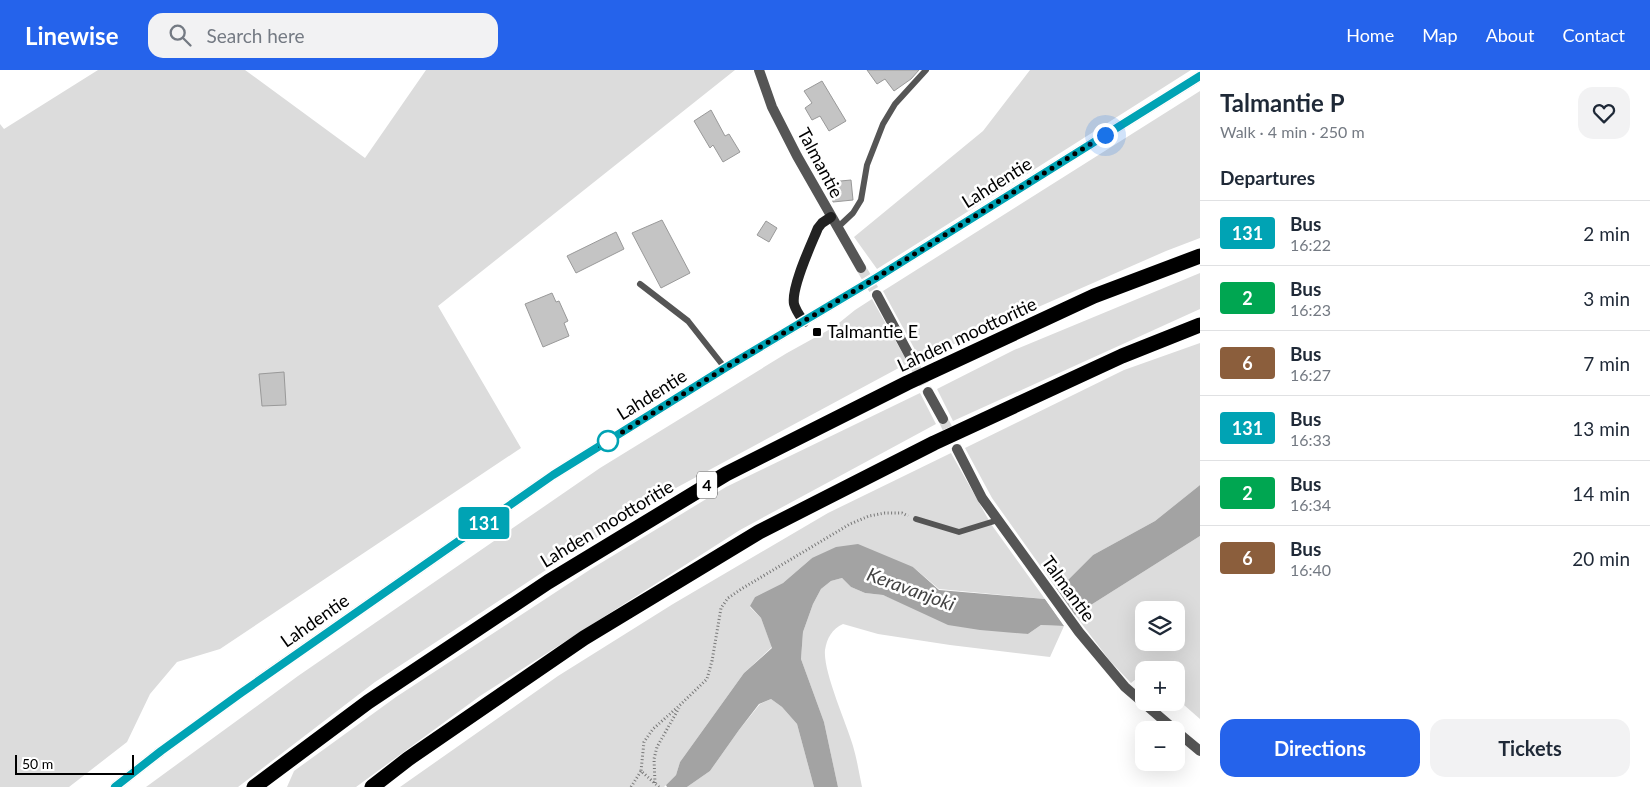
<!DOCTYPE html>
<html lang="en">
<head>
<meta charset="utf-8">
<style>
	body { margin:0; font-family:Lato,sans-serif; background:#f2f2f3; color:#1f2937; height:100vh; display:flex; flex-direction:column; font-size:19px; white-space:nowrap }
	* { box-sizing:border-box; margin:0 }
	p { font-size:16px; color:#747a83 }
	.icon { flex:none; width:28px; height:28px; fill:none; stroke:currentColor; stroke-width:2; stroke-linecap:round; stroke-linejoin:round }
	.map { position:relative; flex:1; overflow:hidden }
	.panel { display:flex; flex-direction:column; background:#fff; width:450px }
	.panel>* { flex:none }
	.badge { padding:0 10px; border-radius:4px; font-size:18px; line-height:32px }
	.controls { position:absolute; left:1135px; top:531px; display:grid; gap:10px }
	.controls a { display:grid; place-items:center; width:50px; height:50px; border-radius:10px; background:#fff; box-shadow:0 5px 20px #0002; font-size:25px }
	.scale { position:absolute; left:15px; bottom:12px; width:119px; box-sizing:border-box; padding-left:5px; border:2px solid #000; border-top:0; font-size:14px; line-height:18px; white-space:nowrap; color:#000; -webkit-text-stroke:4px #fff; paint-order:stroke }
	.you { position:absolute; width:25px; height:25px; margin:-12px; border:4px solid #fff; border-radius:50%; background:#1a73e8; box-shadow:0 0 0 8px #1a73e833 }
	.map>.badge { position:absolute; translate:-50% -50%; box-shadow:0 0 0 2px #fff }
	h2 { padding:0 20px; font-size:19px; line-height:45px }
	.round { display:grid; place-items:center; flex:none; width:52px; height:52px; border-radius:15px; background:#f2f2f3 }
	.headline { display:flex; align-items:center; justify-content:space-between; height:85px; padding:0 20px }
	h1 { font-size:24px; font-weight:700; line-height:38px }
	.cta { display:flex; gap:10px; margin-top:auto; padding:10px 20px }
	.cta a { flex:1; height:58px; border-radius:15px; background:#2563eb; color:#fff; font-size:20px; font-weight:700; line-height:58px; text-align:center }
	.cta a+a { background:#f2f2f3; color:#1f2937 }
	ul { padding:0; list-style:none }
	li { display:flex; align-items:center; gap:15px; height:65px; padding:0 20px; border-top:1px solid #e0e1e3 }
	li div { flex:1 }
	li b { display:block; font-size:19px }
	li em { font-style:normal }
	li .badge { min-width:55px; font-weight:700; text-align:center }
	header { display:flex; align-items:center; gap:30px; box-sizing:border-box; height:70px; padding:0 25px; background:#2563eb; color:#fff }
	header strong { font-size:24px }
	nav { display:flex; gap:28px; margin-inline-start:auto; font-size:18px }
	.search { width:350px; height:45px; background:#f2f2f3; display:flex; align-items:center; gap:12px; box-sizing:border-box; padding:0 18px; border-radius:15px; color:#747a83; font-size:19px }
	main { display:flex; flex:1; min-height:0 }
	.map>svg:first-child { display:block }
</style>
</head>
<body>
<header>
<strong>Linewise</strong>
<div class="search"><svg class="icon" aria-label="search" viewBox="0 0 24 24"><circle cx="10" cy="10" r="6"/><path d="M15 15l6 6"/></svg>Search here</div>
<nav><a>Home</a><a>Map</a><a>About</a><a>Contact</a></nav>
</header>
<main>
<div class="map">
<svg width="1200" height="717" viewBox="0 0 1200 717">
	<rect width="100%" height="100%" fill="#fff"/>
	<!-- green -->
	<path fill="#dcdcdc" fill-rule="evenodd" d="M 98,0 L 245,0 L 365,88 L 426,0 L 735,0 L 438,236 L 521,378 L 220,579 L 177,592 L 150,624 L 127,672 L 69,717 L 0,717 L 0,54 L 4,59 Z
		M 1030,0 L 1191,0 L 877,199 L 854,167 L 983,61 Z
		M 1200,21 L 1200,168 L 1166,181 L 920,289 L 883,221 Z
		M 1200,203 L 1200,239 L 953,351 L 937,319 L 1014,280 Z
		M 872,229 L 908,293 L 674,419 L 546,500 L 375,612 L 238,717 L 146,717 L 298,606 L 600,398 L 787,283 L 834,257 L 855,240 Z
		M 1200,273 L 1200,415 L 1155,451 L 1093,485 L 1066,512 L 1056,518 L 992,428 L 965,378 L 1124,300 Z
		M 920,323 L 936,354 L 740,460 L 480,626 L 356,717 L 287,717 L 294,701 L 396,627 L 591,499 L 726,417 Z
		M 951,383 L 991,454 L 1045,529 L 939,519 L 913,497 L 812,488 L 783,513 L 755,527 L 750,537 L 761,548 L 772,577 L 744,603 L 680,692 L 676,705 L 664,717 L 400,717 L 558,606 L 673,534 L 828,443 Z
		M 1200,466 L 1200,649 L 1176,628 L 1176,600 L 1144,600 L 1144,603 L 1131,613 L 1110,591 L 1075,545 ZM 1144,540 L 1176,540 L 1176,572 L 1144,572 Z
		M 842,508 L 851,517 L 865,523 L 883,525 L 914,538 L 1028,564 L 1041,555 L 1064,556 L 1050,587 L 950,575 L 878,564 L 843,554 C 832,559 827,568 825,580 C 823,602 846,652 853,676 C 857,689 859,703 862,717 L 838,717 L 824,652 L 801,589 L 803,562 L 813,534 L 821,519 L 831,511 Z
		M 771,629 L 782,637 L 797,654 L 814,717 L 687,717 L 710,701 L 739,660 L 760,634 Z"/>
	<!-- water -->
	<path fill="#a3a3a3" d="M 1200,415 L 1200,466 L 1075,545 L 1056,518 L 1066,512 L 1093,485 L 1155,451 Z
		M 858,474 L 913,497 L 939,520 L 1045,529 L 1064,556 L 1041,555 L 1028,564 L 980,560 L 948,555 L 883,525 L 865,523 L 851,517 L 842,508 L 831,511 L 821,519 L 813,534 L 803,562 L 801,589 L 824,652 L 838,717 L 814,717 L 797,654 L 782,637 L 771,629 L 759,634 L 739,660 L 710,701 L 687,717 L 667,717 L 666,715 L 676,705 L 680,692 L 744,603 L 772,578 L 761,548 L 750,536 L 755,527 L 783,513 L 812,488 L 836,477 Z"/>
	<!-- pier -->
	<path fill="#fff" d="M 1043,526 L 1047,527 L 1067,555 L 1066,558 Z"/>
	<!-- building -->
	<path fill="#c4c4c4" stroke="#999" d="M 867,0 L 919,0 L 911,9 L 894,21 L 885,9 L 877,14 Z
		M 822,11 L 846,51 L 829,61 L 820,46 L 812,50 L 805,38 L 812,33 L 804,21 Z
		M 711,40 L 725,66 L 729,64 L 740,82 L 723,92 L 713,75 L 710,78 L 694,51 Z
		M 851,110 L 853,130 L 833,132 L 830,112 Z
		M 662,150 L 690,203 L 661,218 L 632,163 Z
		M 766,151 L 777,158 L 769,172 L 757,165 Z
		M 616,162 L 624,179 L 576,203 L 567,186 Z
		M 552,223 L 556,232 L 559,231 L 568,251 L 564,253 L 569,266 L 543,277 L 525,234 Z
		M 284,302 L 286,335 L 262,336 L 259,304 Z"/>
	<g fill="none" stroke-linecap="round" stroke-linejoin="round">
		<!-- street-tunnel -->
		<path stroke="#d9d9d9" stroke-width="10" stroke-dasharray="10 5" stroke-linecap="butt" d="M 861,198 L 877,225
			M 913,292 L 928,322
			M 943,349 L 957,379"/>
		<!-- path -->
		<path stroke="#777" stroke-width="3" stroke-dasharray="1 2.5" stroke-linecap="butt" d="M 655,713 L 654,689 L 657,677 L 679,638
			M 631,717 L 641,701
			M 659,717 L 641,701 L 644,672 L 653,659 L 680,635 L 707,609 L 712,591 L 721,538 L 728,528 L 743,518 L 850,454 L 869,446 L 885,443 L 902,443 L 908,446"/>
		<!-- lane -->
		<path stroke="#555" stroke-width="6" d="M 837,158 L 853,143 L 861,130 L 867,95 L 883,54 L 895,34 L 926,0
			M 640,214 L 688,251 L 725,298
			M 916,449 L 959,462 L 998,450"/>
		<!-- street -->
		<path stroke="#555" stroke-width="10" d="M 759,0 L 772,37 L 797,86 L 861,198
			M 877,225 L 913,292
			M 928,322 L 943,349
			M 957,379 L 982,428 L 1079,562 L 1125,617 L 1175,660
			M 1176,661 L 1200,681"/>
		<!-- secondary -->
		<path stroke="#222" stroke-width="10" d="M 804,252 C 800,246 796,241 794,234 C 791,217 811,175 818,158 L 822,153 L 831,147
			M 115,717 L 161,681 L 241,623 L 553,405 L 725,298 L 876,208 L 1200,6"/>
		<!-- highway -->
		<path stroke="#000" stroke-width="15" d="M 254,717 L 368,632 L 548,512 L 726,404 L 907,313 L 1094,226 L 1200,186
			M 372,717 L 408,689 L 584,568 L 759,462 L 934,373 L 1122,286 L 1200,255"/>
	</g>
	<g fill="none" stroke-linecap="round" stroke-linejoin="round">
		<defs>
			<path id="line" d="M 115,717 L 161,681 L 241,623 L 553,405 L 725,298 L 876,208 L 1200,6"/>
		</defs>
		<!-- line casing -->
		<use href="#line" stroke="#fff" stroke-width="11"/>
		<!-- line -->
		<use href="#line" stroke="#00a3b4" stroke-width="8"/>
		<!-- walk -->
		<path stroke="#000" stroke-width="5" stroke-dasharray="0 9" d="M 608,371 L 600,376 L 725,298 L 876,208 L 1105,65"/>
	</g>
	<!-- markers -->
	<rect fill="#000" stroke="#fff" stroke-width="2" x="812" y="257" width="10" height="10" rx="2.5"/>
	<circle fill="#fff" stroke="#00a3b4" stroke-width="2.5" cx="608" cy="371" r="10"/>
	<g text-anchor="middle" stroke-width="5" stroke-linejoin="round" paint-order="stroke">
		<!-- shield labels -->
		<rect fill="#fff" stroke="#4c4c4c" stroke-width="1" x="697" y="401.5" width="20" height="27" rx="4"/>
		<g font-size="16" font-weight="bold" fill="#000">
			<text x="707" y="421">4</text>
		</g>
		<!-- street labels -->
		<g font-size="18" fill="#000" stroke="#fff">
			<text transform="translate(820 93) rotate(62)" y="6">Talmantie</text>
			<text transform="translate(997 113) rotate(-32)" y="6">Lahdentie</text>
			<text transform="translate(967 265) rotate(-25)" y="6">Lahden moottoritie</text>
			<text transform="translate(652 325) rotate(-32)" y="6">Lahdentie</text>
			<text transform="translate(607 454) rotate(-31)" y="6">Lahden moottoritie</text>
			<text transform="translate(1068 519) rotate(54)" y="6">Talmantie</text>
			<text transform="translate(315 551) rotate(-35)" y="6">Lahdentie</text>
		</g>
		<!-- poi labels -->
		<g font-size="18" fill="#000" stroke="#fff" text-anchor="start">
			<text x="827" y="268">Talmantie E</text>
		</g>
		<!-- water labels -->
		<g font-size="19" font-style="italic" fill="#444" stroke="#fff">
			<text transform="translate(911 519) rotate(20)" y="7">Keravanjoki</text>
		</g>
	</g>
</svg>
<div class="controls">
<a><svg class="icon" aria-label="layers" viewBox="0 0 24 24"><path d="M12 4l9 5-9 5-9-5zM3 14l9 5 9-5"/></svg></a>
<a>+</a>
<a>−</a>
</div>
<div class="scale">50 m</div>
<div class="you" style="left:1105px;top:65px"></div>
<b class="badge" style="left:484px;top:453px;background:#00a3b4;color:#fff">131</b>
</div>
<section class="panel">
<div class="headline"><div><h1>Talmantie P</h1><p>Walk · 4 min · 250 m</p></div><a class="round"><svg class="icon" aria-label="heart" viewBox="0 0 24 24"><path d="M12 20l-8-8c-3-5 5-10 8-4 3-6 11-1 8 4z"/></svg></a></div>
<h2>Departures</h2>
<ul>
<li><span class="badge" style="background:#00a3b4;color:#fff">131</span><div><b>Bus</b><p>16:22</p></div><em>2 min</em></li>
<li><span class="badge" style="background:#00a651;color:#fff">2</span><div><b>Bus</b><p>16:23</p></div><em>3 min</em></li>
<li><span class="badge" style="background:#8b5e3c;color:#fff">6</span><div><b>Bus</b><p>16:27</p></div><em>7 min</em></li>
<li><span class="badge" style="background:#00a3b4;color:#fff">131</span><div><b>Bus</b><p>16:33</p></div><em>13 min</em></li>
<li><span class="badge" style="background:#00a651;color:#fff">2</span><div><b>Bus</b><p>16:34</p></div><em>14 min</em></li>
<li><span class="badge" style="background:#8b5e3c;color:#fff">6</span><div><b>Bus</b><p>16:40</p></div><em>20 min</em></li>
</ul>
<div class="cta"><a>Directions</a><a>Tickets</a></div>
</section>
</main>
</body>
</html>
